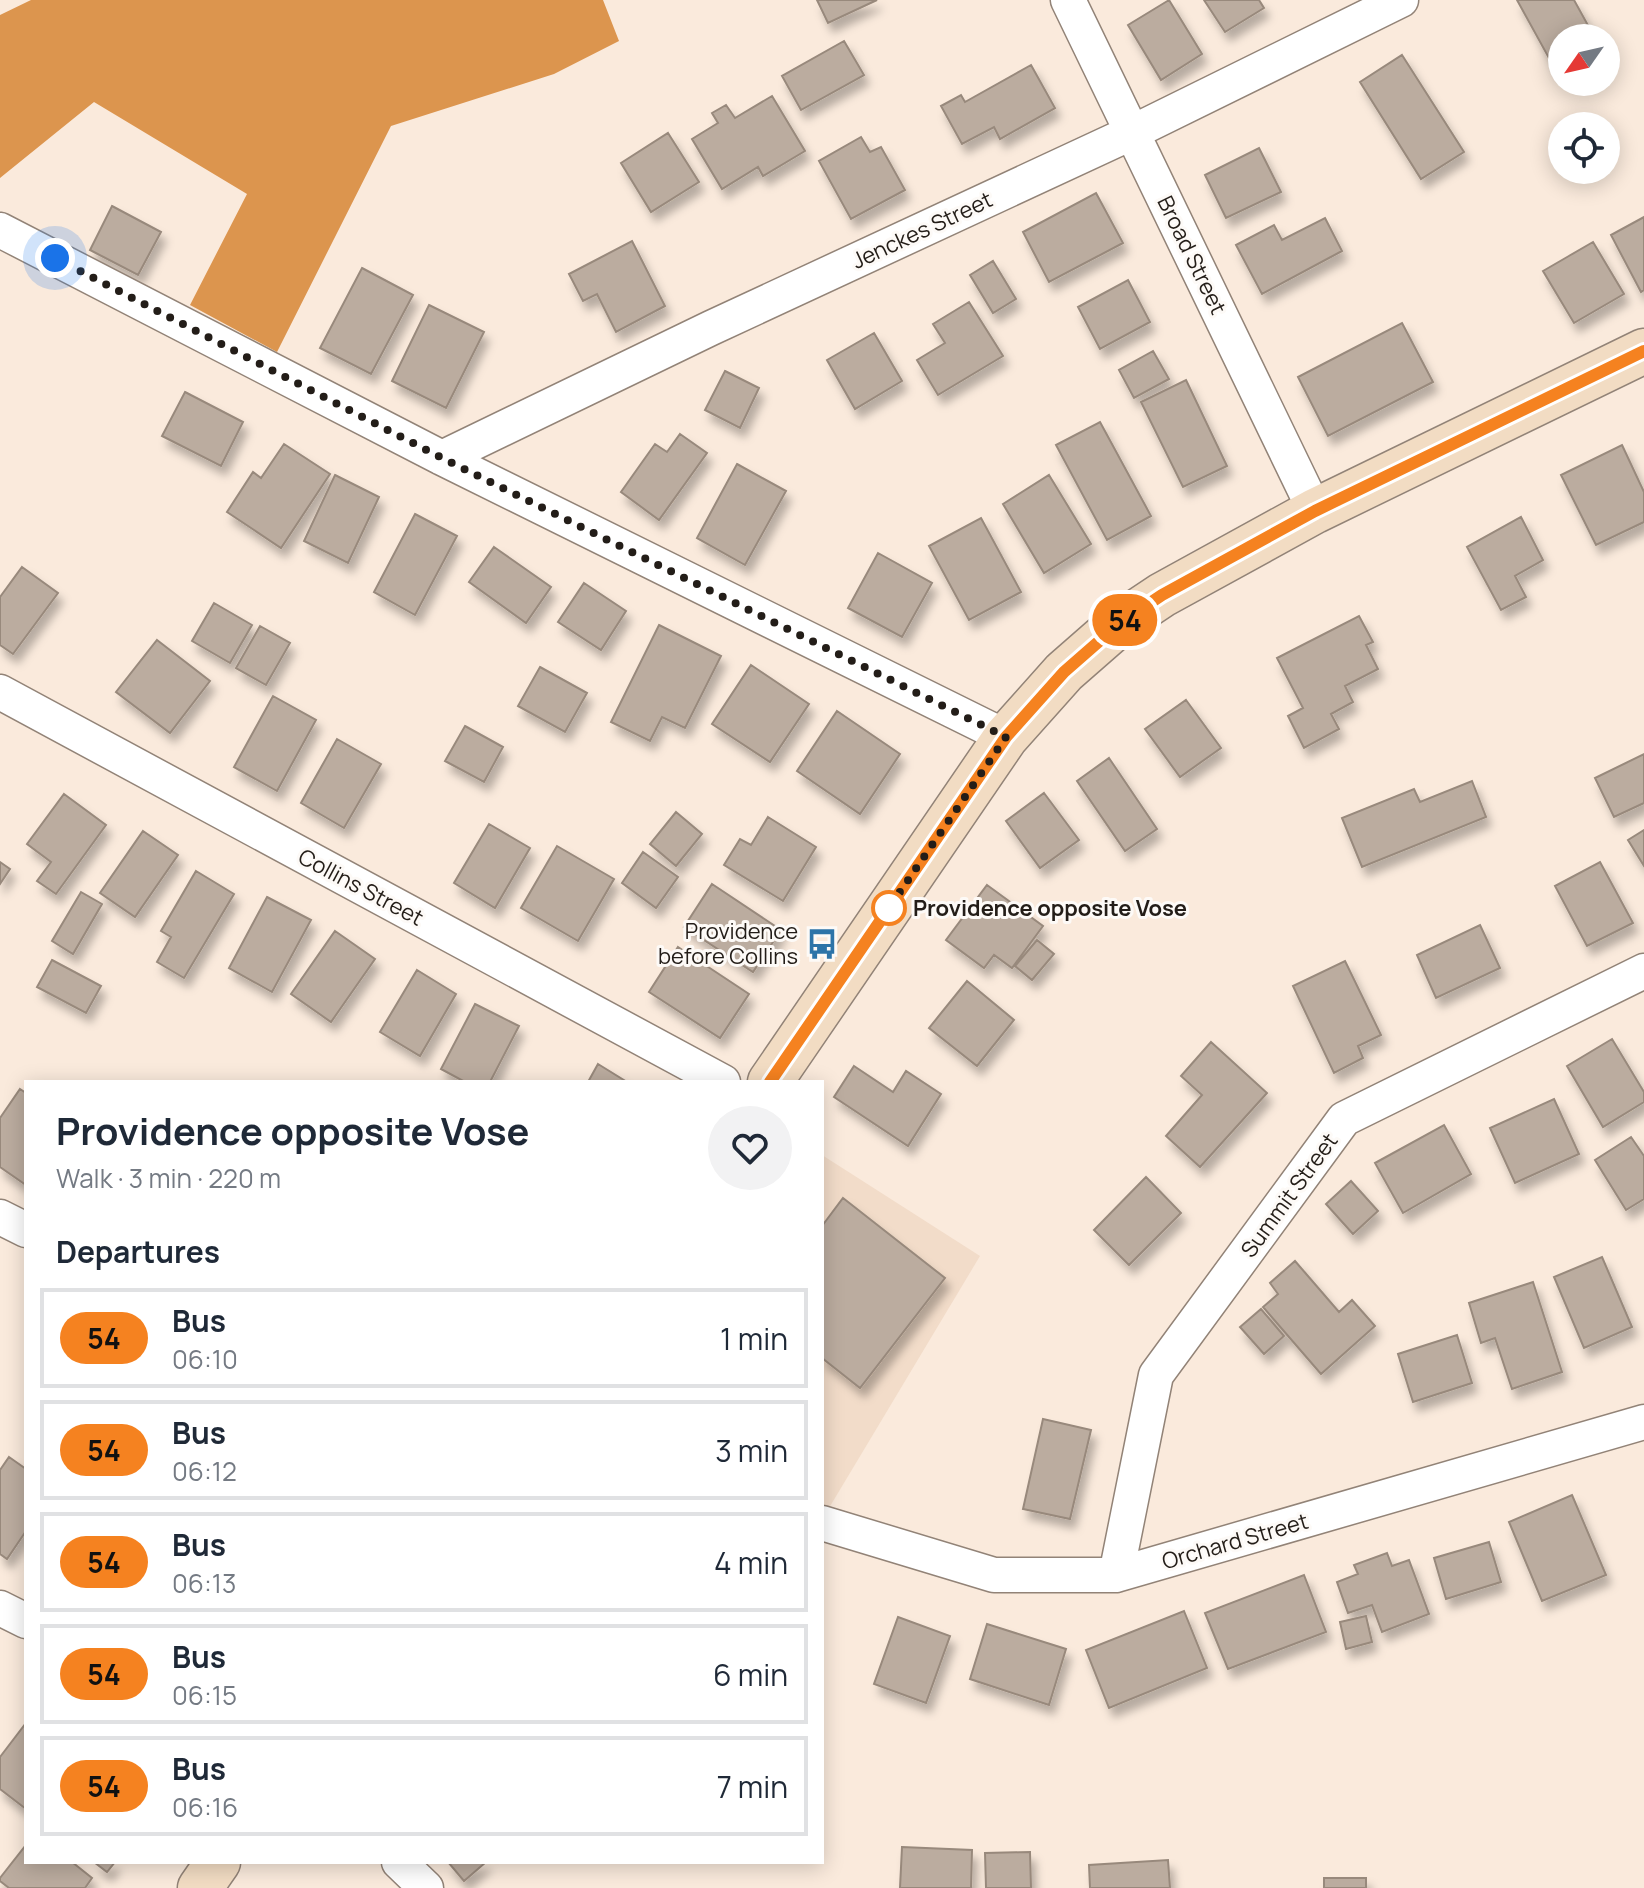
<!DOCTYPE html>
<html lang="en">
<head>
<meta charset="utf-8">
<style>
	body { margin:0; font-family:Manrope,sans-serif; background:#f2f2f3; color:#1f2937; height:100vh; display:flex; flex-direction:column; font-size:30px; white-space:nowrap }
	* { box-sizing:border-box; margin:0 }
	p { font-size:26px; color:#747a83 }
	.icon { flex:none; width:44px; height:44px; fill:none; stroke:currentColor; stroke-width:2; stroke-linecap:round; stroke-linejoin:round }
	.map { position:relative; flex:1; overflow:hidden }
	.side { position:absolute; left:24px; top:1080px; width:800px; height:784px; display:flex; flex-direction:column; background:#fff; border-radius:0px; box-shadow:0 4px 20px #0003 }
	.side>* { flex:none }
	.badge { padding:0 16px; border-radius:26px; font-size:28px; line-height:52px }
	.needle { width:52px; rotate:236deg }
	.controls { position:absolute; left:1548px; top:24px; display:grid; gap:16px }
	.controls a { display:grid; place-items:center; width:72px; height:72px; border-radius:50%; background:#fff; box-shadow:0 4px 20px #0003; font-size:40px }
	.you { position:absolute; width:40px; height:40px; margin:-20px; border:6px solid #fff; border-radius:50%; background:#1a73e8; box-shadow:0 0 0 12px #1a73e833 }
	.map>.badge { position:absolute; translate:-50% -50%; box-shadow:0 0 0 4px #fff }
	h2 { padding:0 32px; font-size:30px; line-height:72px }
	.round { display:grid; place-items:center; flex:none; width:84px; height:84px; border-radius:42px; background:#f2f2f3 }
	.summary { display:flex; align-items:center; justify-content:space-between; height:136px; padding:0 32px }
	h1 { font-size:38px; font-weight:700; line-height:60px }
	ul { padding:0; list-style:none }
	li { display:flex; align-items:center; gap:24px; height:100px; margin:0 16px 12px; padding:0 16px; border:4px solid #e0e1e3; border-radius:0px }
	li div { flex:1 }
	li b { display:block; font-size:30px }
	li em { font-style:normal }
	li .badge { min-width:88px; font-weight:700; text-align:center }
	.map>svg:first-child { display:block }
</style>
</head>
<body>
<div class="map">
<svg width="1644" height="1888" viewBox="0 0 1644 1888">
	<defs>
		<filter id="shadow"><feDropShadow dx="5" dy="9" stdDeviation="4" flood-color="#0004"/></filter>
	</defs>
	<rect width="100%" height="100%" fill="#faeadc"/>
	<!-- built -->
	<path fill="#f2dcc9" d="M 822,1155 L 980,1256 L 826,1513 L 822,1511 Z"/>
	<!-- forest -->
	<path fill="#dc954e" d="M 31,0 L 603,0 L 619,41 L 554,74 L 391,126 L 277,352 L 190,305 L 247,194 L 94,102 L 0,178 L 0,15 Z"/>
	<!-- building -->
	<path fill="#bbac9f" stroke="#98897c" stroke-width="2" filter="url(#shadow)" d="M 817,0 L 877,0 L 828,23 Z
		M 1169,0 L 1202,54 L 1161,80 L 1128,25 Z
		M 1204,0 L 1259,0 L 1264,8 L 1225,32 Z
		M 1517,0 L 1574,0 L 1595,38 L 1562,38 L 1562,65 L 1555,69 Z
		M 844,41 L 864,75 L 801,110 L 782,76 Z
		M 1402,55 L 1464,152 L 1421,179 L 1360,82 Z
		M 1031,65 L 1055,108 L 1000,139 L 994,127 L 962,144 L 941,106 L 961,95 L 965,102 Z
		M 772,96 L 805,151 L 763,176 L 758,167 L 722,189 L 692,139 L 718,123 L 712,113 L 726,105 L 735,118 Z
		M 668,133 L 699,182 L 651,212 L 621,163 Z
		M 861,137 L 870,152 L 881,147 L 905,190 L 851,219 L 819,161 Z
		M 1259,148 L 1281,192 L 1226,218 L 1205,175 Z
		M 1096,193 L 1123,243 L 1049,282 L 1023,232 Z
		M 112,206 L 161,232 L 138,275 L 90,250 Z
		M 1644,217 L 1644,290 L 1641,292 L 1611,235 Z
		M 1325,218 L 1342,251 L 1262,294 L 1236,245 L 1274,225 L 1282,240 Z
		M 632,241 L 665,306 L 616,332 L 597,294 L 583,301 L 569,274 Z
		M 1593,242 L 1624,294 L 1574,323 L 1543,271 Z
		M 993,261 L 1016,299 L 993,313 L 970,275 Z
		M 362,268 L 413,295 L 371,374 L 320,348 Z
		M 1128,280 L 1150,322 L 1100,349 L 1078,307 Z
		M 969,302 L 1003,356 L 938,395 L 917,360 L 945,343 L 933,324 Z
		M 429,305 L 484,332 L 446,408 L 392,381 Z
		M 1402,323 L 1433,382 L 1328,436 L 1298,377 Z
		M 874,333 L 902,381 L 855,409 L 827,360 Z
		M 1153,351 L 1169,379 L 1134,398 L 1119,370 Z
		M 725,371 L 759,388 L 740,428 L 705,410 Z
		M 1186,380 L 1227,466 L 1183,487 L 1141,402 Z
		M 185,392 L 243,422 L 221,466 L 162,436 Z
		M 1100,422 L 1151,516 L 1107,540 L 1056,445 Z
		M 680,434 L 707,453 L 659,520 L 621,492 L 655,444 L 667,452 Z
		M 284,444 L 330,474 L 281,548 L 227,512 L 253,472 L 261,478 Z
		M 1622,445 L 1644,492 L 1644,522 L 1596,545 L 1561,475 Z
		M 737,464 L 786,491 L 745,565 L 697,538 Z
		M 335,475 L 379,497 L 348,563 L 304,541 Z
		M 1049,475 L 1091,544 L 1044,573 L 1003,504 Z
		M 415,514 L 457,536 L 415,615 L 374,592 Z
		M 1521,517 L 1543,560 L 1515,576 L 1526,597 L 1501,610 L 1467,547 Z
		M 981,518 L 1021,592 L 969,620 L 929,546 Z
		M 494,547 L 551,587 L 526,623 L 469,582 Z
		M 878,553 L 932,583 L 902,637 L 848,608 Z
		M 22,567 L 58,593 L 13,654 L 0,645 L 0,597 Z
		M 584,583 L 626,611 L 601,650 L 558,622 Z
		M 214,603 L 252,625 L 230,663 L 192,641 Z
		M 1359,616 L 1373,642 L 1366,645 L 1378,669 L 1345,686 L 1353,702 L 1331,714 L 1339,729 L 1304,748 L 1288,716 L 1303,708 L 1277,658 Z
		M 659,625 L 721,656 L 685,728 L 662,717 L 650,741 L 611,722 Z
		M 260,626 L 290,643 L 266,685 L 236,668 Z
		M 157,640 L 210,681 L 170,733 L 116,692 Z
		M 751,665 L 809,704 L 770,762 L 712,724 Z
		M 540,667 L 587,693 L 565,732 L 518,706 Z
		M 273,696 L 316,720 L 277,791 L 234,767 Z
		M 1186,700 L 1221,748 L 1180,777 L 1145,729 Z
		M 837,711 L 900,754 L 860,814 L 797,771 Z
		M 465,726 L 503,747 L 484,782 L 445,761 Z
		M 337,739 L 381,764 L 344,828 L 301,803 Z
		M 1644,754 L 1644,803 L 1614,817 L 1595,778 Z
		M 1109,758 L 1157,829 L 1125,851 L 1077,781 Z
		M 1472,781 L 1486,817 L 1362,867 L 1342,818 L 1414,789 L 1420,802 Z
		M 1044,793 L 1079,840 L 1040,868 L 1006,821 Z
		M 64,794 L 106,825 L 56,894 L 37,881 L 51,862 L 27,844 Z
		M 676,812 L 702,834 L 676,866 L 650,844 Z
		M 768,817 L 816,847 L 783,901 L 724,865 L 740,839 L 751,845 Z
		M 489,824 L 530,848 L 495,908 L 454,883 Z
		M 1644,830 L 1644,866 L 1628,840 Z
		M 143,831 L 178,855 L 135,917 L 100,893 Z
		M 557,846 L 614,879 L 578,941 L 521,908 Z
		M 643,852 L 678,877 L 656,908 L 622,883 Z
		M 0,862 L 10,869 L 0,884 Z
		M 1600,862 L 1633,923 L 1587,946 L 1555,886 Z
		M 196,871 L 234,894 L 184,978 L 157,962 L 171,937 L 161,931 Z
		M 712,884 L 781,930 L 753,972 L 684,927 Z
		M 987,885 L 1043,926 L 1012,968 L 994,955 L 984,968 L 946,940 Z
		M 81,892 L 102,904 L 73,954 L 52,941 Z
		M 267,897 L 311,920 L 272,992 L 229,968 Z
		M 1480,925 L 1500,968 L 1436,998 L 1417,955 Z
		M 335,931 L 375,959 L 331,1022 L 291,994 Z
		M 1037,940 L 1054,954 L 1032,980 L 1015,966 Z
		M 678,947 L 749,994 L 720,1038 L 649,992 Z
		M 52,960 L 101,986 L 86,1013 L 37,987 Z
		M 1345,961 L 1381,1035 L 1358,1046 L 1363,1058 L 1334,1073 L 1293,986 Z
		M 417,970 L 456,994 L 420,1056 L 380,1032 Z
		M 967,981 L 1014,1020 L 977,1066 L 929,1028 Z
		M 475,1004 L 519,1026 L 490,1082 L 465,1082 L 441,1069 Z
		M 1612,1039 L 1644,1092 L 1644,1102 L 1603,1127 L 1567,1066 Z
		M 1211,1042 L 1267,1093 L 1200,1167 L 1166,1136 L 1202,1095 L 1181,1076 Z
		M 598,1064 L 627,1082 L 588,1082 Z
		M 854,1066 L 893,1092 L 906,1071 L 941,1094 L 908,1146 L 834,1097 Z
		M 20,1089 L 26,1093 L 26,1185 L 0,1167 L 0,1118 Z
		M 1554,1099 L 1579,1154 L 1515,1183 L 1490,1128 Z
		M 1444,1125 L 1471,1174 L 1403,1213 L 1375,1163 Z
		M 1631,1137 L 1644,1156 L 1644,1199 L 1626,1210 L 1595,1160 Z
		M 1146,1177 L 1181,1213 L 1129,1265 L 1094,1230 Z
		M 1351,1181 L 1378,1211 L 1353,1234 L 1326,1204 Z
		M 843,1198 L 945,1278 L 860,1388 L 822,1358 L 822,1226 Z
		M 1602,1257 L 1632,1327 L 1584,1348 L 1554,1277 Z
		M 1295,1261 L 1339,1312 L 1352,1300 L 1375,1326 L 1321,1374 L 1263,1307 L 1278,1294 L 1270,1283 Z
		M 1533,1282 L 1562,1372 L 1512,1389 L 1495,1338 L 1481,1343 L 1469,1303 Z
		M 1261,1309 L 1284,1336 L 1264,1354 L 1240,1327 Z
		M 1457,1335 L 1472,1383 L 1413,1402 L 1398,1354 Z
		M 1043,1419 L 1091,1430 L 1070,1519 L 1023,1509 Z
		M 9,1457 L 26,1469 L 26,1531 L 7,1559 L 0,1554 L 0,1470 Z
		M 1572,1495 L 1606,1575 L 1542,1601 L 1509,1522 Z
		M 1489,1542 L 1501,1582 L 1446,1599 L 1434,1558 Z
		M 1387,1553 L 1392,1566 L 1409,1560 L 1429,1614 L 1382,1632 L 1372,1605 L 1348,1613 L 1337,1582 L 1358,1574 L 1354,1565 Z
		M 1304,1575 L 1326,1632 L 1228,1669 L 1205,1613 Z
		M 1184,1611 L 1207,1668 L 1109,1708 L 1086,1650 Z
		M 1366,1616 L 1372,1642 L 1346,1649 L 1340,1622 Z
		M 898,1617 L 950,1636 L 926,1703 L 874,1684 Z
		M 987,1624 L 1066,1649 L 1049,1705 L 970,1679 Z
		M 26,1723 L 26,1809 L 0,1789 L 0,1757 Z
		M 26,1845 L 26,1862 L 72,1862 L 92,1878 L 85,1888 L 9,1888 L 0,1881 L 0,1878 Z
		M 902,1847 L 972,1850 L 971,1888 L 900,1888 Z
		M 1030,1852 L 1031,1888 L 986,1888 L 985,1853 Z
		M 1168,1860 L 1170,1888 L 1090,1888 L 1089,1865 Z
		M 94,1862 L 115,1862 L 107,1872 Z
		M 448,1862 L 486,1862 L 464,1881 Z
		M 1324,1878 L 1366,1878 L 1366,1888 L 1324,1888 Z"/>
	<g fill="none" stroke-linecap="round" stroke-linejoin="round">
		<defs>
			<path id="minor" d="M 1068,0 L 1315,511
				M 0,230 L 442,458 L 1006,737
				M 442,458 L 711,328 L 1133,132 L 1401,0
				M 0,692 L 723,1082
				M 0,1217 L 26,1230
				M 822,1523 L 994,1575 L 1116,1575 L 1644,1422
				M 1116,1575 L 1156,1375 L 1344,1119 L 1644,971
				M 0,1608 L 26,1621
				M 399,1862 L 426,1888"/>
			<path id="secondary" d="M 770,1082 L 1006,737 L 1064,672 L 1120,623 L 1162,595 L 1315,511 L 1644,351
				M 200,1888 L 218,1862"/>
		</defs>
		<!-- minor casing -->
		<use href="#minor" stroke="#928377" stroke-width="37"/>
		<!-- secondary casing -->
		<use href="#secondary" stroke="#928377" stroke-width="47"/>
		<!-- minor -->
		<use href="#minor" stroke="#fff" stroke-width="34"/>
		<!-- secondary -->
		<use href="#secondary" stroke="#f2dcc3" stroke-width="44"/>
	</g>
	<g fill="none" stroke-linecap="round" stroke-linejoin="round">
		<defs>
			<path id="line" d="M 770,1082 L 1006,737 L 1064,672 L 1120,623 L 1162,595 L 1315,511 L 1644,351"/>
		</defs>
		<!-- line casing -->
		<use href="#line" stroke="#fff" stroke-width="18"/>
		<!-- line -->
		<use href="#line" stroke="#f58220" stroke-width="12"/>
		<!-- walk -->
		<path stroke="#231d18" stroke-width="8" stroke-dasharray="0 14.4" d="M 55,258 L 442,458 L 1006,737 L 889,908"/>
	</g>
	<!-- icons -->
	<defs>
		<symbol id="bus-bare" viewBox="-9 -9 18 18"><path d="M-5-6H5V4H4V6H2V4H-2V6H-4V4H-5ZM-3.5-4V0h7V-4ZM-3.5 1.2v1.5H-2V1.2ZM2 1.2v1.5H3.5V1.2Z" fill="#2d74a8" stroke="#fdfaf7" stroke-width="2.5" paint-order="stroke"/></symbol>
	</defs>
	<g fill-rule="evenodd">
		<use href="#bus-bare" x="800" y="922" width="44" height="44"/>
	</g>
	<!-- markers -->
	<circle fill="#fff" stroke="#f58220" stroke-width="4" cx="889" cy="908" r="16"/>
	<g text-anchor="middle" stroke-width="6" stroke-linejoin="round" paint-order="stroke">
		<!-- street labels -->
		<g font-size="22" fill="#231d18" stroke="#fdfaf7">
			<text transform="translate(922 230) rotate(-25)" y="8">Jenckes Street</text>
			<text transform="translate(1192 255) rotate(64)" y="8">Broad Street</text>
			<text transform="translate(361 887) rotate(28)" y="8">Collins Street</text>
			<text transform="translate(1289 1195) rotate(-54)" y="8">Summit Street</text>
			<text transform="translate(1235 1541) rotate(-16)" y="8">Orchard Street</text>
		</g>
		<!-- stop labels -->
		<g font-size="22" font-weight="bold" fill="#231d18" stroke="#fdfaf7" text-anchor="start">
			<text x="913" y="916">Providence opposite Vose</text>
		</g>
		<!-- poi labels -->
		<g font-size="22" fill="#231d18" stroke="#fdfaf7" text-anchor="end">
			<text x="798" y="939">Providence<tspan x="798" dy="25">before Collins</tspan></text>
		</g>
	</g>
</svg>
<div class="controls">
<a><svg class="needle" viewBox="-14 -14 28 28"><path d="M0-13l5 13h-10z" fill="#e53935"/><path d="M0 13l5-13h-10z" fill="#747a83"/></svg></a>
<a><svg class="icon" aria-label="locate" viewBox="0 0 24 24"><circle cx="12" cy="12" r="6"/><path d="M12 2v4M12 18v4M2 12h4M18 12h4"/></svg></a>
</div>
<div class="you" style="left:55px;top:258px"></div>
<b class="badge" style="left:1125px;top:620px;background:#f58220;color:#111">54</b>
<section class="side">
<div class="summary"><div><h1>Providence opposite Vose</h1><p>Walk · 3 min · 220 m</p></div><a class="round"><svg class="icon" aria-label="heart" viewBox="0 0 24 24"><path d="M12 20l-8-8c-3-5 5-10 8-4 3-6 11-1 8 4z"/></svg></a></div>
<h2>Departures</h2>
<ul>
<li><span class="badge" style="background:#f58220;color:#111">54</span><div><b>Bus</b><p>06:10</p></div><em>1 min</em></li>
<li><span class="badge" style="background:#f58220;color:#111">54</span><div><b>Bus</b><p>06:12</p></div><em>3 min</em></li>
<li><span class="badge" style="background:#f58220;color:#111">54</span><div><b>Bus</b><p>06:13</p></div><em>4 min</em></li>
<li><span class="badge" style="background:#f58220;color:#111">54</span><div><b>Bus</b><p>06:15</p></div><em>6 min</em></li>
<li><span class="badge" style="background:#f58220;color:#111">54</span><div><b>Bus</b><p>06:16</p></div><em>7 min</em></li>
</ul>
</section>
</div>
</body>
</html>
